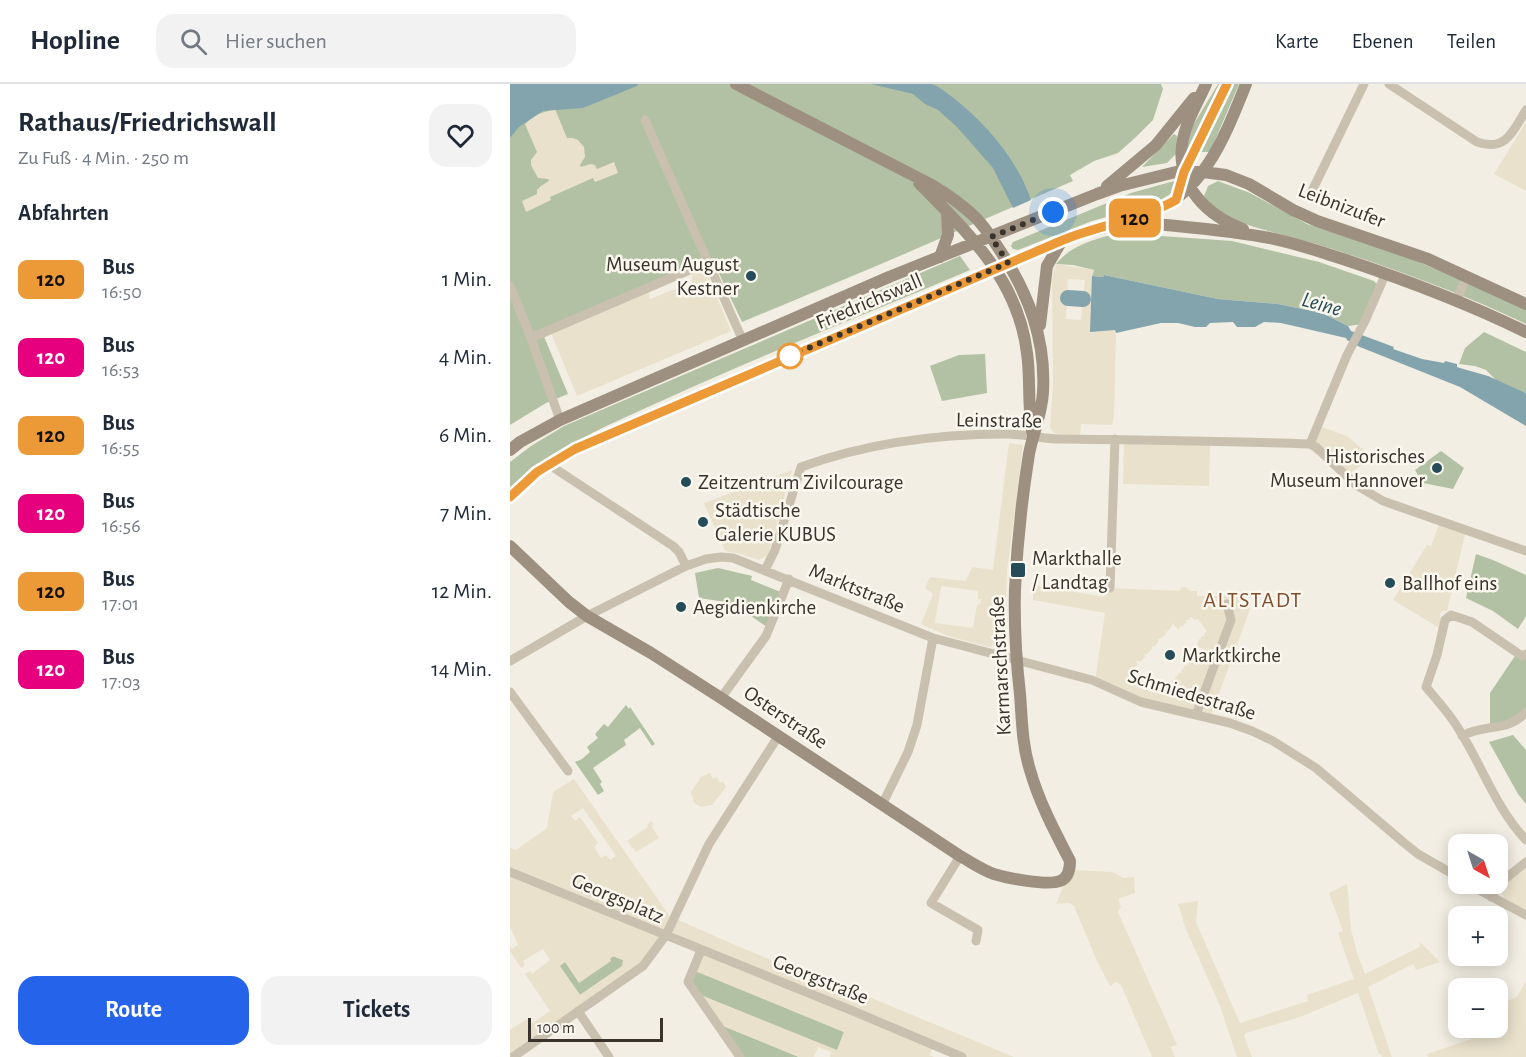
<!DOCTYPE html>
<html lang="de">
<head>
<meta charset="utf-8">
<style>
	body { margin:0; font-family:"Alegreya Sans",sans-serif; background:#f2f2f3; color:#1f2937; height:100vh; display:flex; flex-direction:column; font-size:22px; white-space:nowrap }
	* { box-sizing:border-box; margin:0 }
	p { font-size:20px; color:#747a83 }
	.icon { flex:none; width:33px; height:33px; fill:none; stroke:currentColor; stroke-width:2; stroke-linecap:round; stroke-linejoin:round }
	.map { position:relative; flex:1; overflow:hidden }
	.details { display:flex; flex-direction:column; background:#fff; width:510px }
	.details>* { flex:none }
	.badge { padding:0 12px; border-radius:9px; font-size:21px; line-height:39px }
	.needle { width:39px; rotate:141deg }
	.buttons { position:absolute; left:938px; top:750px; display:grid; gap:12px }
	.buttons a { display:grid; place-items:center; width:60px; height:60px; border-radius:12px; background:#fff; box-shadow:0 3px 15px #0003; font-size:30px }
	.scale { position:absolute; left:18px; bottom:15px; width:135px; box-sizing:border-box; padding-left:6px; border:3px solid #39332c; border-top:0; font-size:16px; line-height:21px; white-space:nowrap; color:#39332c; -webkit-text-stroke:4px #faf7ef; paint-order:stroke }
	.you { position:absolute; width:30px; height:30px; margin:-15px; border:4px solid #fff; border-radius:50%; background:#1a73e8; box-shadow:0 0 0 9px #1a73e833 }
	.map>.badge { position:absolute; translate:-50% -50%; box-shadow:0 0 0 3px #fff }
	h2 { padding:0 18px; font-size:22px; line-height:54px }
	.round { display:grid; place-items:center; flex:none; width:63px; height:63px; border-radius:18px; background:#f2f2f3 }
	.head { display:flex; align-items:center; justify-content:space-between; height:102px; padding:0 18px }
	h1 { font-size:28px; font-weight:600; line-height:45px }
	.button { display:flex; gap:12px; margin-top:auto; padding:12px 18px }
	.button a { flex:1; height:69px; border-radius:18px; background:#2563eb; color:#fff; font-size:24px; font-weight:600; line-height:69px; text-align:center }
	.button a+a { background:#f2f2f3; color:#1f2937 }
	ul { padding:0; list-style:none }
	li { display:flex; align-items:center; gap:18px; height:78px; padding:0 18px }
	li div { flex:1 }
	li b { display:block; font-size:22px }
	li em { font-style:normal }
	li .badge { min-width:66px; font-weight:700; text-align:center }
	header { display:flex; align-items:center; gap:36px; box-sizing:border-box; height:84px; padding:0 30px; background:#fff; border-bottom:2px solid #e0e1e3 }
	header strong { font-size:28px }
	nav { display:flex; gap:33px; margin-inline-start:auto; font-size:21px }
	.search { width:420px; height:54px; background:#f2f2f3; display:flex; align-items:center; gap:15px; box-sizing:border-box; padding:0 21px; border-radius:18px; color:#747a83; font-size:22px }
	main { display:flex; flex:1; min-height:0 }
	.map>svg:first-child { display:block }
</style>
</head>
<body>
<header>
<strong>Hopline</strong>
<div class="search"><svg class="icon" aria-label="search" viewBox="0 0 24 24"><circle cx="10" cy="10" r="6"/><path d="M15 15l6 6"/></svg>Hier suchen</div>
<nav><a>Karte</a><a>Ebenen</a><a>Teilen</a></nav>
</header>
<main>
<section class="details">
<div class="head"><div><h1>Rathaus/Friedrichswall</h1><p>Zu Fuß · 4 Min. · 250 m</p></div><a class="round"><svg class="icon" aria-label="heart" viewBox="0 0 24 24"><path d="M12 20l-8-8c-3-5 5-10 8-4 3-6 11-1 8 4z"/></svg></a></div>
<h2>Abfahrten</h2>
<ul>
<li><span class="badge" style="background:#ec9938;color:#111">120</span><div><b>Bus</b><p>16:50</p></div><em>1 Min.</em></li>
<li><span class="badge" style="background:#e6007e;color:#fff">120</span><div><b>Bus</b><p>16:53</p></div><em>4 Min.</em></li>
<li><span class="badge" style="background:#ec9938;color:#111">120</span><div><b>Bus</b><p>16:55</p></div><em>6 Min.</em></li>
<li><span class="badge" style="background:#e6007e;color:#fff">120</span><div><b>Bus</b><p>16:56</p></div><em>7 Min.</em></li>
<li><span class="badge" style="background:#ec9938;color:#111">120</span><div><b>Bus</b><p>17:01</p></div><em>12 Min.</em></li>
<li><span class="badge" style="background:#e6007e;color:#fff">120</span><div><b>Bus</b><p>17:03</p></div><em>14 Min.</em></li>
</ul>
<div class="button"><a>Route</a><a>Tickets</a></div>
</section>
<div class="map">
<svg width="1016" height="973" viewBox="0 0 1016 973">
	<rect width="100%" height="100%" fill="#f2eee3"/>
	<!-- green -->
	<path fill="#b2c1a3" d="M 0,0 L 651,0 L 653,5 L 643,36 L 626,53 L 608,69 L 584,77 L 560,91 L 563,97 L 371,180 L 232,238 L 204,179 L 33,250 L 58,310 L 36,319 L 0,341 Z
		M 708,0 L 729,0 L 700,68 L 688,68 L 677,63 L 682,43 Z
		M 664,50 L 667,52 L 666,70 L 657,79 L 632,83 Z
		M 664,97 L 669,102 L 667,106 L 644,120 L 582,137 L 508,166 L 503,165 L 501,162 L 503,158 L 621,109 Z
		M 708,97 L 740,109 L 797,140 L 887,169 L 945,193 L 1016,226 L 1016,240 C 953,210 886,185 819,164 C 789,154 756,148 727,137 C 714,132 701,123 694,112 L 698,102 Z
		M 609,149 L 722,157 L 809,178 L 864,197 L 870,203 L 854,240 L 838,242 L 812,229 L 768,220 L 708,215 L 594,191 L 593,193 L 582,192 L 584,186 L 563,181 L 546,180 C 562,160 586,155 609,149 Z
		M 450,172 L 460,186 C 359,229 257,269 158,314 C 101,340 47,361 0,404 L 0,378 L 21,362 L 54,342 Z
		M 974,248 L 1016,268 L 1016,309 L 986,296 L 976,286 L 965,282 L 949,280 L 955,264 Z
		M 475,270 L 477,309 L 432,317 L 420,282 L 449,271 Z
		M 931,367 L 954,384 L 943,405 L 913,399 L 905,386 Z
		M 966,470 L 983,476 L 1016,491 L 1016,532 L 1008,545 L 983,527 L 956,514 Z
		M 208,484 L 242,492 L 241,496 L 273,509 L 257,543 L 228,523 L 216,518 L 189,514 L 185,489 Z
		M 1007,569 L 1016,570 L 1016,628 L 980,644 L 980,609 Z
		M 116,621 L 119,625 L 120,623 L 145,660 L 142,662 L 130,644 L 114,656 L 116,661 L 83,684 L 92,698 L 90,700 L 94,707 L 88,711 L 65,678 L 72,675 L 80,668 L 77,663 L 88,654 L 85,650 L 94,640 L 98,643 Z
		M 1003,651 L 1016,666 L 1016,720 L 1008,710 L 979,658 Z
		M 103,872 L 113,876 L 113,882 L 70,911 L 49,882 L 55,878 L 101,877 L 99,875 Z
		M 184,886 L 334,948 L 327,967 L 188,910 L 179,898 Z
		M 209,940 L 289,973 L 231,973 Z"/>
	<!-- plaza -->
	<path fill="#e9e1cb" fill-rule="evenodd" d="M 45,25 L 57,54 L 63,54 L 68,56 L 74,63 L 75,73 L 70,81 L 71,83 L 80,80 L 85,81 L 87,85 L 104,78 L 108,89 L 85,98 L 83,94 L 40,113 L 41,116 L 16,128 L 12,117 L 27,110 L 27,106 L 31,102 L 39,97 L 38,95 L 28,94 L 21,81 L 21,76 L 27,68 L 15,40 L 25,31 Z
		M 1016,38 L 1016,107 L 984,90 Z
		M 546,180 L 584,186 L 582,192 L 605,246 L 606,253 L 604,333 L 602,341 L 571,340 L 570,351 L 550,350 L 544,349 L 540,344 L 543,301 L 542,194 ZM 558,195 L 575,196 L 571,236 L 556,235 Z
		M 195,184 L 221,247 L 67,312 L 41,249 L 139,208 L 140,215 L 182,198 L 182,189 Z
		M 809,342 L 837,352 L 858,370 L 858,376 L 837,392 L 797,364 Z
		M 499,359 L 513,361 L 497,487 L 495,549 L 490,559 L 479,563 L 438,552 L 411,540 L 423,510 L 415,504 L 420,493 L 456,497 L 462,483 L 483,486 ZM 431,502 L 468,507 L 468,515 L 471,515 L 470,520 L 467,521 L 463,544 L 425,539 Z
		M 614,360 L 700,361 L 699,402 L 613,400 Z
		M 282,386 L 258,471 L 249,476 L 231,470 L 215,467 L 194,419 Z
		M 930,438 L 956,446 L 937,527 L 932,527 L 930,530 L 931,545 L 883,516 L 917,461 L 921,462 Z
		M 523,501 L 595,513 L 596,504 L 669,507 L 672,503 L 676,503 L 680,507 L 687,507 L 687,512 L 726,512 L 737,517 L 740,525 L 700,634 L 648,622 L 585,597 L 595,529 L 523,516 ZM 681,533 L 685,536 L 688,535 L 697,547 L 694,550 L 695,552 L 692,552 L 688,557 L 687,563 L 693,565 L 693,567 L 689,567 L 684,573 L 686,575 L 683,574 L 678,580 L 679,582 L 676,581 L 671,587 L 672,589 L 669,589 L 664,595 L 665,597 L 663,596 L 657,602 L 660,604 L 658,606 L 655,605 L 654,609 L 650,606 L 648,609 L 645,603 L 641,605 L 641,608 L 635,605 L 633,607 L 634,604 L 628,601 L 630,600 L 627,594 L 630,594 L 631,590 L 625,587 L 627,586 L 624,584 L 628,580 L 626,578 L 628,576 L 630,578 L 636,572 L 634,570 L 637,570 L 642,565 L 642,562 L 644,563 L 649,557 L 648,555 L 650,555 L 656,550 L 655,547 L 657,548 L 662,542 L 662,539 L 669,546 L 670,542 L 672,543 L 677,538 L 675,536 L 678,536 Z
		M 200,689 L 203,695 L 207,693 L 210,699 L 213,697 L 216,703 L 202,721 L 191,723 L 184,719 L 181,708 L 191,693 Z
		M 64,695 L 163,837 L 164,834 L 227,862 L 303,893 L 308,892 L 504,973 L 444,973 L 423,964 L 420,971 L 424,973 L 320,973 L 321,968 L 308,963 L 304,973 L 289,973 L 210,941 L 178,898 L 191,866 L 156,851 L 133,882 L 0,973 L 0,946 L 17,935 L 21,940 L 40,927 L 15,890 L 20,887 L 22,890 L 40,876 L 33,865 L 13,877 L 15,881 L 11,884 L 0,867 L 0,862 L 2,865 L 8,861 L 0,843 L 0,764 L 6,766 L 37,744 L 43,708 ZM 73,724 L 106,772 L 100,776 L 96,771 L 91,774 L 84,763 L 88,759 L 70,733 L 65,737 L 61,732 ZM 103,872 L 113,876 L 112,882 L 70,911 L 50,882 L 55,878 L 69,899 L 101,877 L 100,875 ZM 185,887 L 334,948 L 327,966 L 188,910 L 179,898 Z
		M 141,737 L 143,740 L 142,743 L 149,754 L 126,768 L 117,757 L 138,743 L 137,741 Z
		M 1016,783 L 1016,827 L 994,814 L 992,809 L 994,801 Z
		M 560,786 L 603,788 L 613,794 L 624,793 L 625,809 L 608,815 L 611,823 L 608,828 L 667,961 L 661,963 L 665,973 L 642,973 L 611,901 L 606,898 L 600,902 L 587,877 L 564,822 L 559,819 L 546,820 Z
		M 837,800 L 841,845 L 847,869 L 855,890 L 910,863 L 910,858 L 930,878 L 906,886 L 903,880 L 858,903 L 882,973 L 872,973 L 871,970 L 869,970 L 848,909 L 790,933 L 736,949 L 734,952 L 742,973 L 727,973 L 710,922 L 675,843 L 669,822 L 667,820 L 688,817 L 686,838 L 730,939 L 798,917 L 797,911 L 844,895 L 828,849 L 833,847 L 819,809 Z
		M 1016,897 L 1016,973 L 918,973 L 917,970 L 979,949 L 982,944 L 987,944 L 987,934 L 995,918 L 1007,913 Z"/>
	<!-- water -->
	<path fill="#84a4ad" d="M 0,0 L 128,0 L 127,2 L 73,24 L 33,27 L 9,43 L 0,54 Z
		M 361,0 C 380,0 402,0 421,0 C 428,1 435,8 441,12 C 475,38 507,75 521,116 L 503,124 L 483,84 L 447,43 L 428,26 L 415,20 L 403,10 Z
		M 594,191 L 708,215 L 768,220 L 812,229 L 838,242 L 841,247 L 884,263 L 883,265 L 912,275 L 934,279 L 935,277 L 947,280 L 947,283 L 950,284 L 978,292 L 1016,309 L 1016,342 L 950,303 L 850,263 L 837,256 L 836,254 L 771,239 L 754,238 L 745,243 L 727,243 L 723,238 L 700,239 L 696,243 L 685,243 L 668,239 L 651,239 L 606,249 L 605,246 L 580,248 L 582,192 L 593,193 Z"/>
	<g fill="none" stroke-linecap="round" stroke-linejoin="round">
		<!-- river -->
		<path stroke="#84a4ad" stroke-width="16" d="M 558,214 L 573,215"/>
		<!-- street -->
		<path stroke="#cac0af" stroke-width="9" d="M 879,0 L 967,58 C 996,68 1003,47 1016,26
			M 135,36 L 233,257
			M 801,109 L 854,0
			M 0,202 L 21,254 L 50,336
			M 947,216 L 957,192
			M 21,254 L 198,178
			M 800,360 L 837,271 L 855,237 L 876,189
			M 38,380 L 163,462 L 169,468 L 176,482
			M 255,486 L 265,466 L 291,383 C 357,359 425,350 496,350 C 514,350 532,355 550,355 C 633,356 717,357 800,360 L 806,363 L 846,401 L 873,417 L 1016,467
			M 600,504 L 605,355
			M 1016,570 L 1012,572 L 962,538 L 941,531 L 935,536 L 927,571 L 916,603 C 927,616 939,629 948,644 C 972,681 985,723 1016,756
			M 0,577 L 77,532 L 176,482 L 196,475 L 211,473 L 223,474 L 423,554 L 582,596 L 631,618 L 720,639 L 742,647 L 763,657 L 806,684 L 893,758 L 908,770 L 948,793
			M 0,608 L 58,687
			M 211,614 L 256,552 L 279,495
			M 686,631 L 721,536 L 717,520
			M 952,652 C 974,639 998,649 1016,628
			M 372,721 L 398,668 L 407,641 L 423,554
			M 450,772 L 421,819 L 468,846 L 466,857
			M 0,788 L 343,927 L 452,973
			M 958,800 L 1016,831
			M 981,813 L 990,799 L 1016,778
			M 191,866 L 178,898 L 230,973
			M 68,927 L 99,973
			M 3,973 L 133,882 L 156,851 L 199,760 L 269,651"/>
		<!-- secondary -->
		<path stroke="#9e9080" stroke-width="12" d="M 696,0 C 687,20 675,39 672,61 C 667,103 698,132 733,145
			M 409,99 C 458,149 508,195 517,269 C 521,297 517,324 523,351
			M 597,102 L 646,61 L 684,14
			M 622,138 C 666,142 710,145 754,153 C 781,157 807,167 833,175 C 896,196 957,219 1016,248
			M 430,173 L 438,151 L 437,129
			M 530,241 L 537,182 L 551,158
			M 0,366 L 10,358 L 50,336 L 379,193 L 587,110 L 609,102 L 666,88 L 693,88 L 716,91 L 739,100 L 783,126 L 807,137 L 918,175 L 1016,220
			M 0,412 L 27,388 L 65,365 L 553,156 C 580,145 609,141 636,131 C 694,110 715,52 736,0
			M 0,462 L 59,518 L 77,532 L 141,569 L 211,614 L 450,772 C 461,778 472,786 484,790 C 497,794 537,802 550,797 C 558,794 560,785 560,777 C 545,748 529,718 520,686 C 512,661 512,635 510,610 C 506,575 504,540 505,505 C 507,461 512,414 519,370 C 523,349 532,330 533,308 C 536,256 519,211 491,168 C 484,157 476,145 467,135 C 453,121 437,110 420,100 L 226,0"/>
	</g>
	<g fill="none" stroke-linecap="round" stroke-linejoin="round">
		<defs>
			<path id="line" d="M 0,413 L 27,388 L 65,365 L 553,156 C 590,141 630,136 666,116 L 674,88 L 717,0"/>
		</defs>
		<!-- line casing -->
		<use href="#line" stroke="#fff" stroke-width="14"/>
		<!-- line -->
		<use href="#line" stroke="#ec9938" stroke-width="9"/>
		<!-- walk -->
		<path stroke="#39332c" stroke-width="6" stroke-dasharray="0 10.8" d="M 280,272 L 498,179 L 481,153 L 543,128"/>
	</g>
	<!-- markers -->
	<g fill="#254c58" stroke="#faf7ef" stroke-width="2">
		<circle cx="241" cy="192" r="6"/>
		<circle cx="927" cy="384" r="6"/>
		<circle cx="176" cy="398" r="6"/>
		<circle cx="193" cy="438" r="6"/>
		<rect x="500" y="478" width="16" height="16" rx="3"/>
		<circle cx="880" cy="499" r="6"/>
		<circle cx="171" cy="523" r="6"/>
		<circle cx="660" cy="571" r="6"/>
	</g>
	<circle fill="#fff" stroke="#ec9938" stroke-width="3" cx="280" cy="272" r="12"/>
	<g text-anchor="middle" stroke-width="5" stroke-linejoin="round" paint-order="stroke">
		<!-- street labels -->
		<g font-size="21" fill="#39332c" stroke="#faf7ef">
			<text transform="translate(832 121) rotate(21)" y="7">Leibnizufer</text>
			<text transform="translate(359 217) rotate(-23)" y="7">Friedrichswall</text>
			<text transform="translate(489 336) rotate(1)" y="7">Leinstraße</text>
			<text transform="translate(347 504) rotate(22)" y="7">Marktstraße</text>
			<text transform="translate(490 582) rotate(-93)" y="7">Karmarschstraße</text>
			<text transform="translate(682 610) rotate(17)" y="7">Schmiedestraße</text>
			<text transform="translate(276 633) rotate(34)" y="7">Osterstraße</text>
			<text transform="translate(108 814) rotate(23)" y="7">Georgsplatz</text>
			<text transform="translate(311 895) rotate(22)" y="7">Georgstraße</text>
		</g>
		<!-- poi labels -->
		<g font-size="21" fill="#39332c" stroke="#faf7ef" text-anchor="start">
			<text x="229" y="187" text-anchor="end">Museum August<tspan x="229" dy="24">Kestner</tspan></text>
			<text x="915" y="379" text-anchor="end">Historisches<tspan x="915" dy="24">Museum Hannover</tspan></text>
			<text x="188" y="405">Zeitzentrum Zivilcourage</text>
			<text x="205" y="433">Städtische<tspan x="205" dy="24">Galerie KUBUS</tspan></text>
			<text x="522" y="481">Markthalle<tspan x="522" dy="24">/ Landtag</tspan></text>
			<text x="892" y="506">Ballhof eins</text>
			<text x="183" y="530">Aegidienkirche</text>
			<text x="672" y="578">Marktkirche</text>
		</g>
		<!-- water labels -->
		<g font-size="22" font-style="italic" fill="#254c58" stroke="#faf7ef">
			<text transform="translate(812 219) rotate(16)" y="8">Leine</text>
		</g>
		<!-- neighbourhood labels -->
		<g font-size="22" letter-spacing="1.5" fill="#824f2c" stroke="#faf7ef">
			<text x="743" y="523">ALTSTADT</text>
		</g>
	</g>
</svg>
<div class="buttons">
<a><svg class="needle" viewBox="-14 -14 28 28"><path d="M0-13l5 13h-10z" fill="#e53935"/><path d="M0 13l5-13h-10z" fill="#747a83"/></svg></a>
<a>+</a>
<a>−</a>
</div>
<div class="scale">100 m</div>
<div class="you" style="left:543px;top:128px"></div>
<b class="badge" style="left:625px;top:134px;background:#ec9938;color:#111">120</b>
</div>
</main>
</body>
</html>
